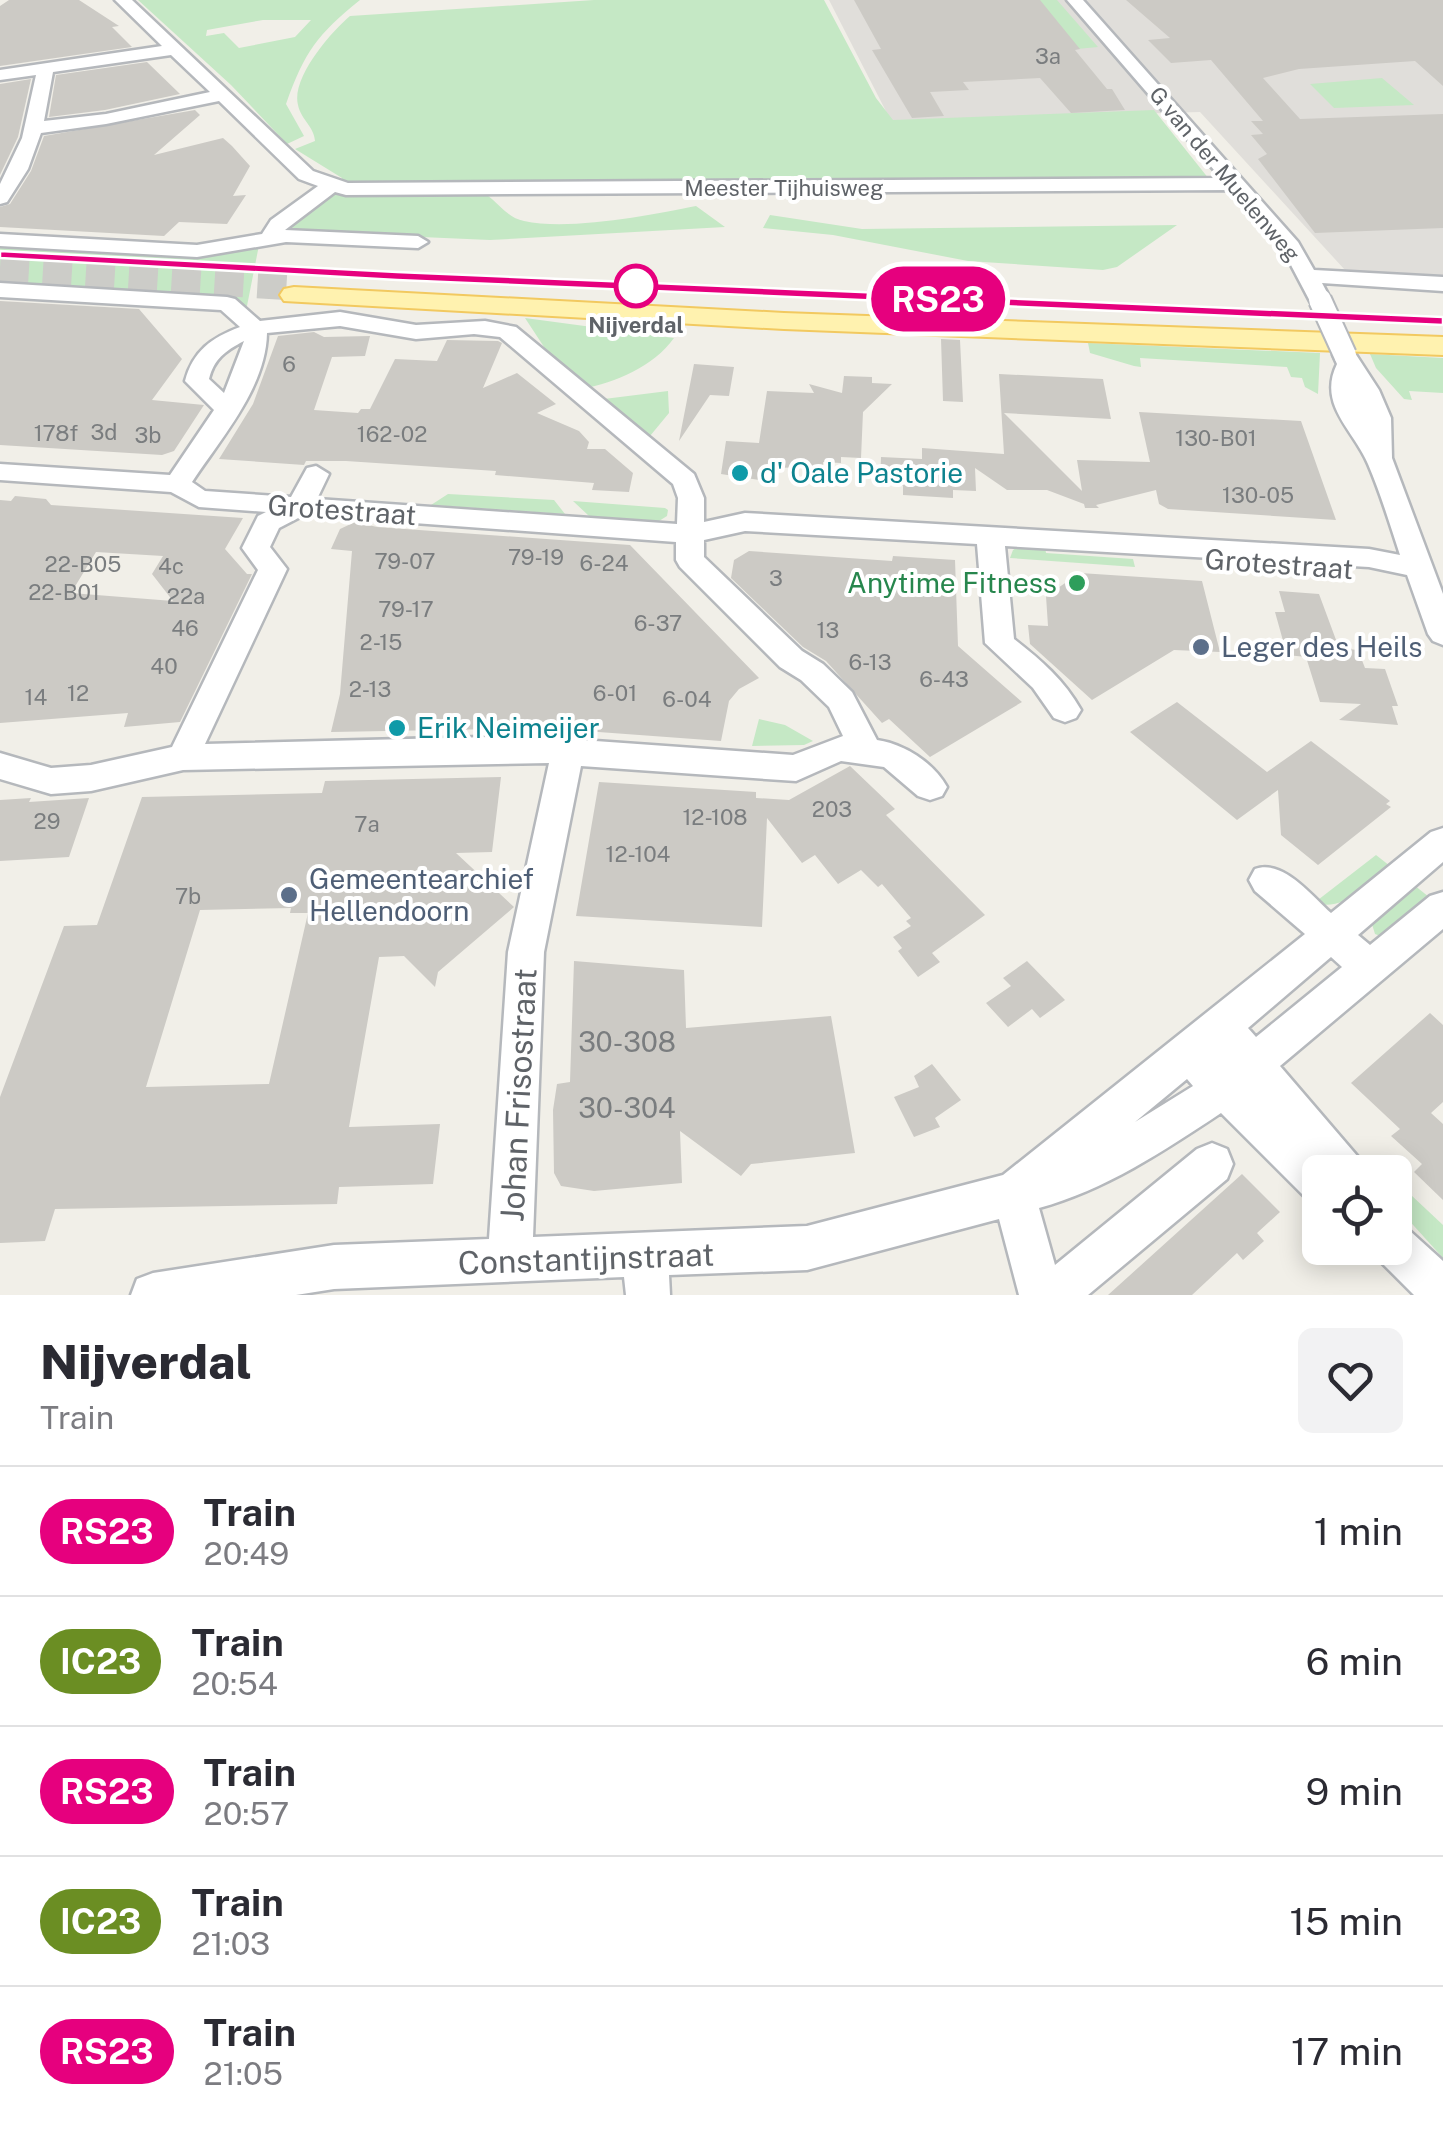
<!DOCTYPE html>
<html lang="en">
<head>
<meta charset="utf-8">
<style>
	body { margin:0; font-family:"Public Sans",sans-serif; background:#f2f2f3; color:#2b2b33; height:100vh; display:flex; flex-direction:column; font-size:38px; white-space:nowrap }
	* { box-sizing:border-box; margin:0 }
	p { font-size:32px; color:#7c7c81 }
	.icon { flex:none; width:55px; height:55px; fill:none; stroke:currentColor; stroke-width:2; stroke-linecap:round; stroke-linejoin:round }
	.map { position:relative; height:1295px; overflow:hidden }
	.panel { display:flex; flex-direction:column; background:#fff; flex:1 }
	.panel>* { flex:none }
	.badge { padding:0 20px; border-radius:32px; font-size:35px; line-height:65px }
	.buttons { position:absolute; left:1302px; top:1155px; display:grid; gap:20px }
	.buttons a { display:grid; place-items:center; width:110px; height:110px; border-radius:15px; background:#fff; box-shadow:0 5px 25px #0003; font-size:50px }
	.map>.badge { position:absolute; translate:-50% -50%; box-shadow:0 0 0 5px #fff }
	.round { display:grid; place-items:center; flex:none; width:105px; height:105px; border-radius:15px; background:#f2f2f3 }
	.summary { display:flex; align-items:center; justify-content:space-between; height:170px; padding:0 40px }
	h1 { font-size:48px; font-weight:800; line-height:75px }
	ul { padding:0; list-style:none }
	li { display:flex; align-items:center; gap:30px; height:130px; padding:0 40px; border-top:2px solid #e1e1e2 }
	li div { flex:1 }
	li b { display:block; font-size:38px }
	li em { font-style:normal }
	li .badge { min-width:110px; font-weight:700; text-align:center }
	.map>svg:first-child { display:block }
</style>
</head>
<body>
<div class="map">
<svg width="1443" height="1295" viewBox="0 0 1443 1295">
	<rect width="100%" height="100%" fill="#f1efe8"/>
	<!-- industrial -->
	<path fill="#e0deda" d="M 829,0 L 1443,0 L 1443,275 L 1345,270 L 1200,112 L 891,121 Z"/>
	<!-- green -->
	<path fill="#c5e8c5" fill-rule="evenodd" d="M 138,0 L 360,0 C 317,35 305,51 286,104 L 304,136 L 287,144 L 231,85 ZM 263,20 L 311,20 L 295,37 L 239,48 L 224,33 L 206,36 L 207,30 Z
		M 594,0 L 824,0 L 876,98 L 893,120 L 1154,110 L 1209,179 L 341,183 L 342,178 L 295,149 L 315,141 C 314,126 301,120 298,105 C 291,78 331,32 350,16 Z
		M 1038,0 L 1057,0 L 1098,47 L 1077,49 Z
		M 1382,78 L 1414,105 L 1334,108 L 1310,84 Z
		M 330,192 L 487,195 C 499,204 508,218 524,221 C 569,231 652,215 696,206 L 725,227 L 490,240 L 284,231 Z
		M 770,215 L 862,229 L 1177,225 L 1117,267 L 1103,270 L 968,261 L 833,235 L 763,228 Z
		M 0,242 L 190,254 L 259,245 L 246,311 L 0,287 Z
		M 525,318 L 674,338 C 653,367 616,382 582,389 L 548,353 Z
		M 1088,343 L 1320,353 L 1318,394 L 1305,387 L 1302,378 L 1291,377 L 1287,367 L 1140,358 L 1141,367 L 1134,366 L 1090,353 Z
		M 1370,354 L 1443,358 L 1443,393 L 1409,391 L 1412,400 L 1404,399 L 1376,368 Z
		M 668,391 L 669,413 L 650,436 L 596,400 Z
		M 448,494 L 554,500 L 565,514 L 431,505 Z
		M 573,501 L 665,508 L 668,510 L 667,516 L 659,521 L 589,516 Z
		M 1019,546 L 1045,547 L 1046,553 L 1133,559 L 1135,567 L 1010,558 L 1013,550 Z
		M 759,719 L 785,725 L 813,741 L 804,745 L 752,746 Z
		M 1376,855 L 1390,866 C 1367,885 1345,912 1314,903 Z
		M 1414,885 L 1434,901 L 1383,937 L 1375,934 L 1371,921 Z
		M 1395,1180 L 1443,1225 L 1443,1258 L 1395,1205 Z"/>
	<!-- building -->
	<path fill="#cccac5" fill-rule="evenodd" d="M 9,0 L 79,0 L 119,26 L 112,27 L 132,47 L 0,66 L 0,6 Z
		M 854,0 L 1040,0 L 1080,49 L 1075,50 L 1107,89 L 1112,89 L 1125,110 L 1071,113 L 1040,78 L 963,82 L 969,90 L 930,92 L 944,116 L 912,118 L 872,50 L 881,49 Z
		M 1126,0 L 1443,0 L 1443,86 L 1415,61 L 1299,69 L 1263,78 L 1300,119 L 1443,114 L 1443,228 L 1315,233 L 1258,159 L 1267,154 L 1251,135 L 1263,134 L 1251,121 L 1263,121 L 1211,60 L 1171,63 L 1148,40 L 1170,38 Z
		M 147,62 L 180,94 L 105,110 L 49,117 L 56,75 Z
		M 31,79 L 18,137 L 0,175 L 0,84 Z
		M 195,110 L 200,115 L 154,155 L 223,138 L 232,146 L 250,166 L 233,196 L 246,195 L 227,224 L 179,222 L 164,236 L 0,227 L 0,207 L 10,204 L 31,171 L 44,136 Z
		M 0,301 L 139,309 L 182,359 L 152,400 L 204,405 L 174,451 L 162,455 L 0,445 Z
		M 314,332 L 324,337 L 370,336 L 365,356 L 332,357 L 314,410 L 358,413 L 361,409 L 370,409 L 395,359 L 437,361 L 447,340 L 498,341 L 502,343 L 483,388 L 517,373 L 556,404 L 537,413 L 579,431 L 589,442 L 587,449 L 605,449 L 633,473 L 629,492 L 592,490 L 594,483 L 495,475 L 496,471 L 346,461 L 306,461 L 304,465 L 219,459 L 253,404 L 278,336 Z
		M 941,339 L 960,340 L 963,402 L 943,401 Z
		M 694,364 L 734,367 L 729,396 L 710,395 L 679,441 Z
		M 999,374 L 1103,379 L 1111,419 L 1004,413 L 1082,491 L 1077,460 L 1150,462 L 1139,412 L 1301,421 L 1336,520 L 1168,509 L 1159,504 L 1156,490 L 1096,505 L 1099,508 L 1085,508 L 1084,504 L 1047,490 L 1007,490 L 975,468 L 976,491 L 953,490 L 953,498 L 903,495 L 903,486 L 880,485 L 881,457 L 922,459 L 922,448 L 1004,454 Z
		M 844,376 L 872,377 L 872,383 L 892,384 L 863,412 L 861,458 L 841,457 L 841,463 L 823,462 L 823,467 L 768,468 L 766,481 L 721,474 L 726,441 L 759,443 L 767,391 L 814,393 L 809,384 L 842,393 Z
		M 15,496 L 46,499 L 51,505 L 243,518 L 225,549 L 247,574 L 252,574 L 180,722 L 124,727 L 128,713 L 0,723 L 0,500 L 11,501 ZM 96,552 L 163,556 L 152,574 L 173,601 L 71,593 Z
		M 355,522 L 377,527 L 630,545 L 759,678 L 739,689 L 729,701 L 721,741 L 544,728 L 331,732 L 340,694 L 352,551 L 331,549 L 340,529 Z
		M 749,551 L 892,561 L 893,556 L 955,560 L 958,646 L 1022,702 L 930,757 L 889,719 L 882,723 L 826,661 L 803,647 L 731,578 L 734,560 Z
		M 1080,573 L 1202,581 L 1220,652 L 1174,650 L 1092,700 L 1030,644 L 1028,625 L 1048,626 L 1046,596 Z
		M 1279,591 L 1319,594 L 1339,648 L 1358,650 L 1365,668 L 1385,669 L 1398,706 L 1392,706 L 1398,725 L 1339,720 L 1361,704 L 1320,702 L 1306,657 L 1287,655 L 1275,612 L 1285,612 Z
		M 1177,702 L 1267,772 L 1311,741 L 1390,801 L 1386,804 L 1391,807 L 1318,865 L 1281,835 L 1278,790 L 1237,820 L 1130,732 Z
		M 850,766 L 895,809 L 886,815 L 985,915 L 932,953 L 940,962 L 918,977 L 898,951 L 902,948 L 893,937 L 911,926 L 906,921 L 911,918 L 882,884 L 878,887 L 861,870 L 838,884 L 815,855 L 802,863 L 767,818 L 762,927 L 576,916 L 599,782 L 756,792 L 756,798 L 789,800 Z
		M 501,777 L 492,852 L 456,853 L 514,907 L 438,972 L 435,987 L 404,956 L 379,957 L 349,1127 L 440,1124 L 433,1184 L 339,1187 L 337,1204 L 55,1209 L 45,1241 L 0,1243 L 0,1097 L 64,926 L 97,925 L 142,797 L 322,793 L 325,781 ZM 291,908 L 290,913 L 308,913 L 269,1084 L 146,1087 L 200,910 Z
		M 31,798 L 29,802 L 89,798 L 69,857 L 0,861 L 0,800 Z
		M 574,961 L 684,970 L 686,1028 L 831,1016 L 855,1153 L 751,1164 L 741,1176 L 680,1131 L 682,1183 L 594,1191 L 561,1186 L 554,1173 L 553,1110 L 557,1084 L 570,1082 Z
		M 1027,961 L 1065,1000 L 1040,1018 L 1032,1009 L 1008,1027 L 986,1003 L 1011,986 L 1003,978 Z
		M 1430,1013 L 1443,1025 L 1443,1102 L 1431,1113 L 1443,1124 L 1443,1200 L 1414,1172 L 1422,1164 L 1391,1136 L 1400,1129 L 1351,1083 Z
		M 932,1064 L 961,1100 L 935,1118 L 940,1127 L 914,1137 L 894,1097 L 919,1087 L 914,1076 Z
		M 1242,1174 L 1280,1212 L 1257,1233 L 1264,1241 L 1243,1260 L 1237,1253 L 1192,1295 L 1108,1295 Z"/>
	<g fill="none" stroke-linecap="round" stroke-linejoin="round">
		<!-- major-tunnel -->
		<path stroke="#ccccc8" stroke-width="29" stroke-dasharray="29 14" stroke-linecap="butt" d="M 0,268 L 296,286"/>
		<defs>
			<path id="minor" d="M 115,0 L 132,0 L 313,171 L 348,183 L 1221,178 L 1067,0 L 1083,0 L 1298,242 L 1314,270 L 1443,277 L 1443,291 L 1322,283 L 1331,300 L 1320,307 L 1312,305 L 1282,248 L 1231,190 L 346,195 L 335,192 L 285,230 L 418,236 L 428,242 L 418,248 L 286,242 L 197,257 L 0,246 L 0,234 L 197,245 L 262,234 L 271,220 L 318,186 L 299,179 L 219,101 L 106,124 L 41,133 L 28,169 L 7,202 L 0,204 L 0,184 L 22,138 L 36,75 L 0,80 L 0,70 L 162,46 ZM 171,55 L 210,92 L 106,114 L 44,121 L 53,72 Z
				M 0,283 L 227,297 L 235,299 L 260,321 L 340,312 L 416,325 L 485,321 L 516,327 L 694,474 L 704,498 L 704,522 L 745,513 L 1369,549 L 1400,555 C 1390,525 1381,494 1368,464 C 1354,430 1317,405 1337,364 L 1333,355 L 1337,350 L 1353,350 L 1379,390 L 1391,418 L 1392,458 L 1443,594 L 1443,645 L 1433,641 L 1428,634 L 1407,575 L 1369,567 L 1005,546 L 1014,639 C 1041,660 1064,680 1081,710 L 1076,718 L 1065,722 L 1054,718 L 1033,688 L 985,643 L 977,544 L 745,531 L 704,540 L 704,557 L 802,651 L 823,664 L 852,692 L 877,740 C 904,744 933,762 947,787 L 942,796 L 930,800 L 918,796 L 884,767 L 841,761 L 796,781 L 581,766 L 544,952 L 533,1237 L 807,1226 L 1003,1175 L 1305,934 L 1255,891 L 1249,880 L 1255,869 C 1283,859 1311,895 1331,913 L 1431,832 L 1443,828 L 1443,862 L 1358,935 L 1370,945 L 1430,896 L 1443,892 L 1443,929 L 1280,1066 L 1358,1157 L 1364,1172 L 1320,1172 L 1320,1203 L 1305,1197 L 1221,1113 C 1164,1151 1105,1190 1039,1208 L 1055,1265 L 1197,1149 L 1212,1143 L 1227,1149 L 1233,1164 L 1227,1179 L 1088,1295 L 1019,1295 L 999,1219 L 807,1270 L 669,1275 L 670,1295 L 626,1295 L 624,1277 L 334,1289 L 296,1295 L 131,1295 L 137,1279 L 153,1273 L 334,1245 L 489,1239 L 508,952 L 549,763 L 183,770 L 91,791 L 51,794 L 0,779 L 0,753 L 51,768 L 91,765 L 172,747 L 258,570 L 242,548 L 258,516 L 266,512 L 199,507 L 171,492 L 0,480 L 0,464 L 170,475 L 214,410 L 185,381 C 193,351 211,338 240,327 L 221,310 L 0,297 ZM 340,326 L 416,339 L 474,334 L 500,337 L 673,484 L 678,498 L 677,524 L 317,499 L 329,474 L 316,466 L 307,468 L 291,497 L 205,491 L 192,482 C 221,438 266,388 267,333 ZM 244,341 L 224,393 L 209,379 C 214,359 225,351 244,341 ZM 304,515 L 676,542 L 676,560 L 680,567 L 780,667 L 801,680 L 829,707 L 843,736 L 793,755 L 525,736 L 205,744 L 287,569 L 270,547 L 279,528 ZM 1331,957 L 1342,967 L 1256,1037 L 1248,1028 ZM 1187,1079 L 1193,1086 L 1135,1122 Z
				M 1395,1224 L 1410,1231 L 1443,1261 L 1443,1295 L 1414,1295 L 1380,1261 L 1374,1248 L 1395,1248 Z"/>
			<path id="major" d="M 294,287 L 784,313 L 1443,337 L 1443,355 L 784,329 L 284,301 L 280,295 L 284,289 Z"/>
		</defs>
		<!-- minor casing -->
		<use href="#minor" stroke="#b5b8bc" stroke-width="5"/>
		<!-- major casing -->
		<use href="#major" stroke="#f2c960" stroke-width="4"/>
		<!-- minor -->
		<use href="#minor" fill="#fff" fill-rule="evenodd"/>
		<!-- major -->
		<use href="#major" fill="#fff2af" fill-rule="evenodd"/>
		<!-- rail -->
		<path stroke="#b6b7b8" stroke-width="6" stroke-dasharray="2.5 10" stroke-linecap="butt" d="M 302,272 L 1443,321"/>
		<defs>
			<path id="minor-bridge" d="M 1320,300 L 1345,355"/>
		</defs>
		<!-- minor-bridge casing -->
		<use href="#minor-bridge" stroke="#b5b8bc" stroke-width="26" stroke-linecap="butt"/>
		<!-- minor-bridge -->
		<use href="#minor-bridge" stroke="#fff" stroke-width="22"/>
	</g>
	<!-- line -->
	<path fill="#e6007e" stroke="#fff" stroke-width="2.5" d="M 0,251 L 397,272 L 1443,317 L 1443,325 L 397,280 L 0,258 Z"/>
	<!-- markers -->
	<circle fill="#fff" stroke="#e6007e" stroke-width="5" cx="636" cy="286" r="20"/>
	<g fill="#0f9aa8" stroke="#fff" stroke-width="4">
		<circle cx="740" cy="473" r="10"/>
		<circle cx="397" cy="728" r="10"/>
	</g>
	<circle fill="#2e9e5b" stroke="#fff" stroke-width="4" cx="1077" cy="583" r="10"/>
	<g fill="#5c6f8a" stroke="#fff" stroke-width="4">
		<circle cx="1201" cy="647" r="10"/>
		<circle cx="289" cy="895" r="10"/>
	</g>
	<g text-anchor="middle" stroke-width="8" stroke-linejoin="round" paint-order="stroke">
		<!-- number labels -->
		<g font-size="22" fill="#7a7d7f">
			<text x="1048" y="64">3a</text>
			<text x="289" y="372">6</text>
			<text x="104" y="440">3d</text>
			<text x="56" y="441">178f</text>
			<text x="392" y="442">162-02</text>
			<text x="148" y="443">3b</text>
			<text x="1216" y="446">130-B01</text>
			<text x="1258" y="503">130-05</text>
			<text x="536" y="565">79-19</text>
			<text x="405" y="569">79-07</text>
			<text x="604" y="571">6-24</text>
			<text x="83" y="572">22-B05</text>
			<text x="171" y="574">4c</text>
			<text x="776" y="586">3</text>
			<text x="64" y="600">22-B01</text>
			<text x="186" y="604">22a</text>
			<text x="406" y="617">79-17</text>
			<text x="658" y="631">6-37</text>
			<text x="185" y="636">46</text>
			<text x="828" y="638">13</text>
			<text x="381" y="650">2-15</text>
			<text x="870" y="670">6-13</text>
			<text x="164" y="674">40</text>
			<text x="944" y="687">6-43</text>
			<text x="370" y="697">2-13</text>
			<text x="78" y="701">12</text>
			<text x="615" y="701">6-01</text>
			<text x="36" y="705">14</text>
			<text x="687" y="707">6-04</text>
			<text x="832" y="817">203</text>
			<text x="715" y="825">12-108</text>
			<text x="47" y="829">29</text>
			<text x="367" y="832">7a</text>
			<text x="638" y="862">12-104</text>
			<text x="188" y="904">7b</text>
		</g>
		<!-- far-street labels -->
		<g font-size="22" fill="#5f6368" stroke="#fff">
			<text transform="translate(1225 174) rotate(50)" y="8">G van der Muelenweg</text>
			<text x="784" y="196">Meester Tijhuisweg</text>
		</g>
		<!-- far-stop labels -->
		<g font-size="22" font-weight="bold" fill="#5f6368" stroke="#fff">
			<text x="636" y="333">Nijverdal</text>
		</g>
		<!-- culture labels -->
		<g font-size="28" fill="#0d838f" stroke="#fff" text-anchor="start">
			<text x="760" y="483">d' Oale Pastorie</text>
			<text x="417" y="738">Erik Neimeijer</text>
		</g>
		<!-- street labels -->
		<g font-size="28" fill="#5f6368" stroke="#fff">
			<text transform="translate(342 510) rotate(4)" y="10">Grotestraat</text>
			<text transform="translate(1279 564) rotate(4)" y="10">Grotestraat</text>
		</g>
		<!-- leisure labels -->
		<g font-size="28" fill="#27864d" stroke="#fff" text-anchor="end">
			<text x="1057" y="593">Anytime Fitness</text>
		</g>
		<!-- service labels -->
		<g font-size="28" fill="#4e5e75" stroke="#fff" text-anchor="start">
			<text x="1221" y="657">Leger des Heils</text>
			<text x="309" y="889">Gemeentearchief<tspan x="309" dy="32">Hellendoorn</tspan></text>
		</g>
		<!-- near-number labels -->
		<g font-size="28" fill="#7a7d7f">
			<text x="627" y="1052">30-308</text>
			<text x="627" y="1118">30-304</text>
		</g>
		<!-- near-street labels -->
		<g font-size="32" fill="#5f6368" stroke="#fff">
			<text transform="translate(519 1095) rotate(-87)" y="11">Johan Frisostraat</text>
			<text transform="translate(586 1259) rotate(-2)" y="11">Constantijnstraat</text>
		</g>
	</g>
</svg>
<div class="buttons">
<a><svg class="icon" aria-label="locate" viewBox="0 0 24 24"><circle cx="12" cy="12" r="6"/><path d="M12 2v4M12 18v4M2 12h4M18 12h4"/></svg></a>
</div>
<b class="badge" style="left:938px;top:299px;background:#e6007e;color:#fff">RS23</b>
</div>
<section class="panel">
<div class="summary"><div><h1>Nijverdal</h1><p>Train</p></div><a class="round"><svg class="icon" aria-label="heart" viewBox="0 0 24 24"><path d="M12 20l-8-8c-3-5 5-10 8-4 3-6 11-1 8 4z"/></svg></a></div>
<ul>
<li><span class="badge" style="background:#e6007e;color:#fff">RS23</span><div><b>Train</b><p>20:49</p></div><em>1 min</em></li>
<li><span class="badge" style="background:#6b8e23;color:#fff">IC23</span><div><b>Train</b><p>20:54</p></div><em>6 min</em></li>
<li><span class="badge" style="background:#e6007e;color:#fff">RS23</span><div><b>Train</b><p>20:57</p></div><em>9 min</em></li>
<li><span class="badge" style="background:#6b8e23;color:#fff">IC23</span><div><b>Train</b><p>21:03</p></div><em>15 min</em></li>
<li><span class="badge" style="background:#e6007e;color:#fff">RS23</span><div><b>Train</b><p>21:05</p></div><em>17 min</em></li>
</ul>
</section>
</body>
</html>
